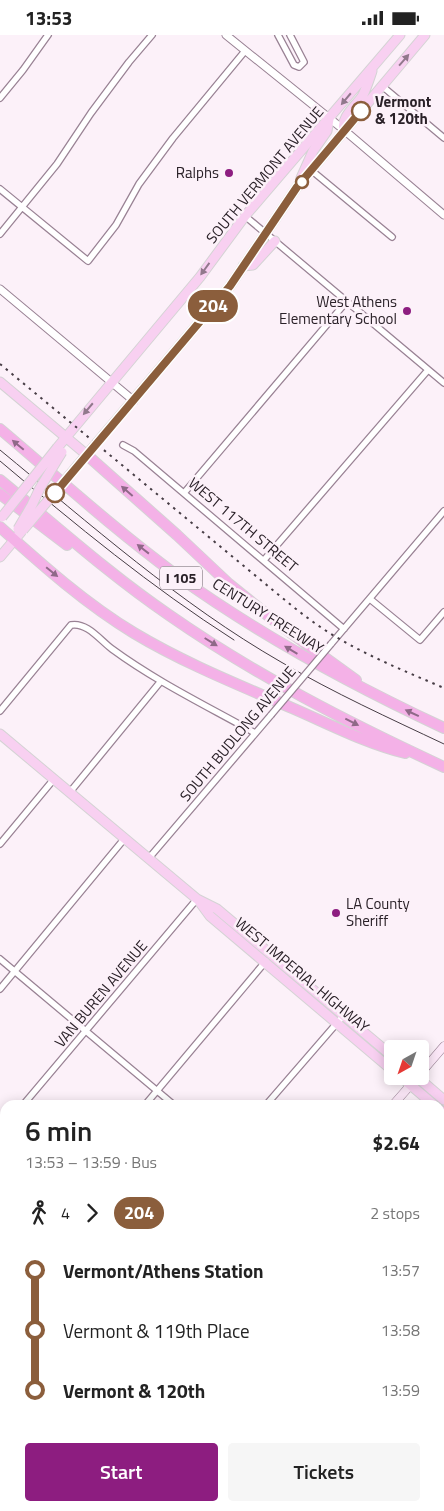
<!DOCTYPE html>
<html lang="en">
<head>
<meta charset="utf-8">
<style>
	body { margin:0; font-family:"Titillium Web",sans-serif; background:#f6f6f6; color:#222; height:100vh; display:flex; flex-direction:column; font-size:19px; white-space:nowrap }
	* { box-sizing:border-box; margin:0 }
	p { font-size:16px; color:#767676 }
	.icon { flex:none; width:28px; height:28px; fill:none; stroke:currentColor; stroke-width:2; stroke-linecap:round; stroke-linejoin:round }
	.map { position:relative; flex:1; overflow:hidden }
	.panel { position:absolute; left:0px; top:1065px; width:445px; height:411px; display:flex; flex-direction:column; background:#fff; border-radius:15px 15px 0 0; box-shadow:0 2px 12px #0003 }
	.panel>* { flex:none }
	.badge { padding:0 10px; border-radius:16px; font-size:18px; line-height:32px }
	.needle { width:32px; rotate:220deg }
	.tools { position:absolute; left:384px; top:1005px; display:grid; gap:10px }
	.tools a { display:grid; place-items:center; width:45px; height:45px; border-radius:5px; background:#fff; box-shadow:0 2px 12px #0003; font-size:25px }
	.map>.badge { position:absolute; translate:-50% -50%; box-shadow:0 0 0 2px #fff }
	.legs { display:flex; align-items:center; gap:8px; height:55px; padding:0 25px; font-size:16px }
	.legs p { margin-inline-start:auto }
	.overview { display:flex; align-items:center; justify-content:space-between; height:85px; padding:0 25px }
	h1 { font-size:28px; font-weight:600; line-height:38px }
	.action { display:flex; gap:10px; margin-top:auto; padding:10px 25px }
	.action a { flex:1; height:58px; border-radius:5px; background:#8d1d80; color:#fff; font-size:20px; font-weight:600; line-height:58px; text-align:center }
	.action a+a { background:#f6f6f6; color:#222 }
	ul { padding:0 25px; list-style:none }
	li { display:flex; align-items:center; gap:18px; height:60px; font-size:19px }
	li i { display:grid; place-items:center; width:8px; height:100%; margin:0 6px; background:currentColor }
	li i::after { content:''; width:12px; height:12px; margin:-6px; border:4px solid; border-radius:50%; background:#fff }
	li p { margin-inline-start:auto }
	li:first-child i { background:linear-gradient(#0000 50%,currentColor 0) }
	li:last-child i { background:linear-gradient(currentColor 50%,#0000 0) }
	.status { display:flex; justify-content:space-between; align-items:center; height:35px; padding:0 25px; background:#fff; direction:ltr }
	.status svg { height:14px; fill:currentColor }
	.map>svg:first-child { display:block }
</style>
</head>
<body>
<div class="status"><b>13:53</b><svg viewBox="0 0 49 12"><path d="M0 12V9h3v3zM5 12V6h3v6zM10 12V3h3v9zM15 12V0h3v12zM26 1h20v11H26zM47 4h2v5h-2z"/></svg></div>
<div class="map">
<svg width="444" height="1476" viewBox="0 0 444 1476">
	<rect width="100%" height="100%" fill="#fcf1f9"/>
	<!-- green -->
	<path fill="#f6c1eb" d="M 133,1471 L 193,1471 L 189,1476 L 139,1476 Z
		M 199,1471 L 250,1471 L 256,1476 L 195,1476 Z"/>
	<g fill="none" stroke-linecap="round" stroke-linejoin="round">
		<defs>
			<path id="minor" d="M 278,0 L 294,30 L 299,32 L 304,27 L 290,0
				M 382,51 L 444,103
				M 0,63 L 23,35 L 48,0
				M 311,135 L 392,202
				M 0,154 L 88,226 L 116,190 L 139,149 L 173,103 L 245,16
				M 245,181 L 444,348
				M 0,199 L 57,129 L 91,78 L 129,27 L 152,0
				M 123,410 L 134,416 L 344,594
				M 184,458 L 347,266
				M 264,525 L 428,335
				M 370,564 L 420,605 L 444,577
				M 331,609 L 444,476
				M 0,676 L 71,590 C 87,587 100,605 112,614 C 157,647 207,671 255,698
				M 70,757 L 161,646
				M 0,809 L 54,744
				M 149,823 L 271,680
				M 0,924 L 174,1070
				M 0,954 L 125,803
				M 23,1070 L 197,864
				M 145,1070 L 266,926
				M 266,1070 L 344,980
				M 0,1097 L 5,1091
				M 0,1140 L 5,1144
				M 440,1175 L 444,1178
				M 440,1263 L 444,1266
				M 440,1354 L 444,1357
				M 0,1362 L 5,1366
				M 440,1434 L 444,1436
				M 0,1471 L 6,1476
				M 371,1471 L 377,1476"/>
			<path id="tertiary" d="M 226,0 L 344,95 L 444,180
				M 0,254 L 134,366
				M 0,1251 L 5,1256
				M 262,1471 L 267,1476"/>
			<path id="secondary" d="M 420,1039 L 444,1011
				M 393,1070 L 414,1046
				M 49,1476 L 53,1471"/>
			<path id="primary" d="M 344,95 C 340,82 357,70 363,60 C 367,52 369,45 372,36
				M 301,143 L 313,116 L 327,96 L 329,84
				M 243,231 L 253,230 L 275,206
				M 0,347 L 87,420
				M 57,413 L 200,242 L 245,181 L 400,0
				M 78,430 L 230,251 L 297,152 L 425,0
				M 0,522 L 21,497
				M 0,699 L 197,864 L 217,874 L 392,1021
				M 199,866 L 210,881 L 392,1035
				M 400,1041 L 434,1070
				M 416,1041 L 444,1065
				M 440,1075 L 444,1078"/>
			<path id="motorway" d="M 0,394 C 58,443 114,494 175,539 C 259,600 350,649 444,693
				M 87,420 L 177,500 L 229,549 L 276,587 L 356,645
				M 0,445 C 56,491 109,539 169,580 C 255,640 349,688 444,732
				M 0,459 L 67,510
				M 0,492 C 42,530 86,569 134,598 C 184,628 239,650 292,673 C 329,689 365,708 405,718"/>
		</defs>
		<!-- minor casing -->
		<use href="#minor" stroke="#998294" stroke-width="8"/>
		<!-- tertiary casing -->
		<use href="#tertiary" stroke="#998294" stroke-width="9"/>
		<!-- secondary casing -->
		<use href="#secondary" stroke="#998294" stroke-width="9"/>
		<!-- primary casing -->
		<use href="#primary" stroke="#d4d3d4" stroke-width="11"/>
		<!-- motorway casing -->
		<use href="#motorway" stroke="#d4d3d4" stroke-width="12"/>
		<!-- minor -->
		<use href="#minor" stroke="#fff" stroke-width="5.5"/>
		<!-- tertiary -->
		<use href="#tertiary" stroke="#fff" stroke-width="7"/>
		<!-- secondary -->
		<use href="#secondary" stroke="#fce8f8" stroke-width="8"/>
		<!-- primary -->
		<use href="#primary" stroke="#f8d0f1" stroke-width="9"/>
		<!-- motorway -->
		<use href="#motorway" stroke="#f4b1e7" stroke-width="10"/>
		<!-- tram -->
		<path stroke="#473d45" stroke-width="1" d="M 0,415 C 90,489 180,569 281,627 C 334,658 389,683 444,709
			M 0,426 C 76,490 151,552 234,605"/>
		<!-- rail -->
		<path stroke="#473d45" stroke-width="2" stroke-dasharray="2.5 5" stroke-linecap="butt" d="M 0,329 L 280,561 C 298,576 316,590 336,602 C 370,622 407,637 444,653"/>
		<defs>
			<path id="minor-bridge" d="M 271,680 L 331,609"/>
			<path id="primary-bridge" d="M 2,482 L 57,413
				M 18,494 L 32,470 L 40,453 L 62,417
				M 23,495 L 78,430"/>
		</defs>
		<!-- minor-bridge casing -->
		<use href="#minor-bridge" stroke="#998294" stroke-width="8" stroke-linecap="butt"/>
		<!-- primary-bridge casing -->
		<use href="#primary-bridge" stroke="#d4d3d4" stroke-width="11" stroke-linecap="butt"/>
		<!-- minor-bridge -->
		<use href="#minor-bridge" stroke="#fff" stroke-width="5.5"/>
		<!-- primary-bridge -->
		<use href="#primary-bridge" stroke="#f8d0f1" stroke-width="9"/>
	</g>
	<!-- one-way arrows -->
	<defs><path id="oneway-solid" d="M-6-.8H1V-3.2L6.5 0L1 3.2V.8H-6Z" transform="scale(1.25)"/></defs>
	<g fill="#91788c">
		<use href="#oneway-solid" transform="translate(404 25) rotate(-49)"/>
		<use href="#oneway-solid" transform="translate(346 64) rotate(130)"/>
		<use href="#oneway-solid" transform="translate(205 234) rotate(126)"/>
		<use href="#oneway-solid" transform="translate(88 374) rotate(130)"/>
	</g>
	<g fill="#8f6988">
		<use href="#oneway-solid" transform="translate(18 410) rotate(-140)"/>
		<use href="#oneway-solid" transform="translate(127 456) rotate(-139)"/>
		<use href="#oneway-solid" transform="translate(143 514) rotate(-142)"/>
		<use href="#oneway-solid" transform="translate(52 537) rotate(39)"/>
		<use href="#oneway-solid" transform="translate(211 607) rotate(32)"/>
		<use href="#oneway-solid" transform="translate(291 615) rotate(-149)"/>
		<use href="#oneway-solid" transform="translate(412 678) rotate(-155)"/>
		<use href="#oneway-solid" transform="translate(352 687) rotate(27)"/>
	</g>
	<g fill="none" stroke-linecap="round" stroke-linejoin="round">
		<defs>
			<path id="line-1" d="M 55,458 L 230,251 L 297,152 L 361,76"/>
		</defs>
		<!-- line-1 casing -->
		<use href="#line-1" stroke="#fff" stroke-width="11"/>
		<!-- line-1 -->
		<use href="#line-1" stroke="#8b5e3c" stroke-width="8"/>
	</g>
	<!-- markers -->
	<g fill="#fff" stroke="#8b5e3c" stroke-width="2.5">
		<circle cx="361" cy="76" r="9"/>
		<circle cx="302" cy="147" r="6"/>
		<circle cx="55" cy="458" r="9"/>
	</g>
	<g fill="#8d1d80" stroke="#fcf1f9" stroke-width="2">
		<circle cx="229" cy="138" r="5"/>
		<circle cx="407" cy="276" r="5"/>
		<circle cx="336" cy="878" r="5"/>
	</g>
	<g text-anchor="middle" stroke-width="5" stroke-linejoin="round" paint-order="stroke">
		<!-- shield labels -->
		<rect fill="#fcf1f9" stroke="#695f67" stroke-width="1" x="160" y="531.5" width="42" height="23" rx="4"/>
		<g font-size="14" font-weight="bold" fill="#2a2128">
			<text x="181" y="548">I 105</text>
		</g>
		<!-- stop labels -->
		<g font-size="15" font-weight="bold" fill="#2a2128" stroke="#fcf1f9" text-anchor="start">
			<text x="375" y="72">Vermont<tspan x="375" dy="17">&amp; 120th</tspan></text>
		</g>
		<!-- poi labels -->
		<g font-size="15" fill="#2a2128" stroke="#fcf1f9" text-anchor="end">
			<text x="219" y="143">Ralphs</text>
			<text x="397" y="272">West Athens<tspan x="397" dy="17">Elementary School</tspan></text>
			<text x="346" y="874" text-anchor="start">LA County<tspan x="346" dy="17">Sheriff</tspan></text>
		</g>
		<!-- street labels -->
		<g font-size="15" fill="#2a2128" stroke="#fcf1f9">
			<text transform="translate(265 140) rotate(-50)" y="5">SOUTH VERMONT AVENUE</text>
			<text transform="translate(243 490) rotate(40)" y="5">WEST 117TH STREET</text>
			<text transform="translate(268 581) rotate(32)" y="5">CENTURY FREEWAY</text>
			<text transform="translate(238 699) rotate(-50)" y="5">SOUTH BUDLONG AVENUE</text>
			<text transform="translate(302 940) rotate(40)" y="5">WEST IMPERIAL HIGHWAY</text>
			<text transform="translate(101 959) rotate(-50)" y="5">VAN BUREN AVENUE</text>
		</g>
	</g>
</svg>
<div class="tools">
<a><svg class="needle" viewBox="-14 -14 28 28"><path d="M0-13l5 13h-10z" fill="#e53935"/><path d="M0 13l5-13h-10z" fill="#767676"/></svg></a>
</div>
<b class="badge" style="left:213px;top:271px;background:#8b5e3c;color:#fff">204</b>
<section class="panel">
<div class="overview"><div><h1>6 min</h1><p>13:53 – 13:59 · Bus</p></div><b>$2.64</b></div>
<div class="legs"><svg class="icon" aria-label="walk" viewBox="0 0 24 24"><circle cx="13" cy="4" r="2"/><path d="M13 8l-2 6 4 7M11 14l-3 7M7 12l3-4h3l4 4"/></svg>4<svg class="icon" aria-label="forward" viewBox="0 0 24 24"><path d="M9 5l7 7-7 7"/></svg><b class="badge" style="background:#8b5e3c;color:#fff">204</b><p>2 stops</p></div>
<ul>
<li><i style="color:#8b5e3c"></i><b>Vermont/Athens Station</b><p>13:57</p></li>
<li><i style="color:#8b5e3c"></i><span>Vermont &amp; 119th Place</span><p>13:58</p></li>
<li><i style="color:#8b5e3c"></i><b>Vermont &amp; 120th</b><p>13:59</p></li>
</ul>
<div class="action"><a>Start</a><a>Tickets</a></div>
</section>
</div>
</body>
</html>
